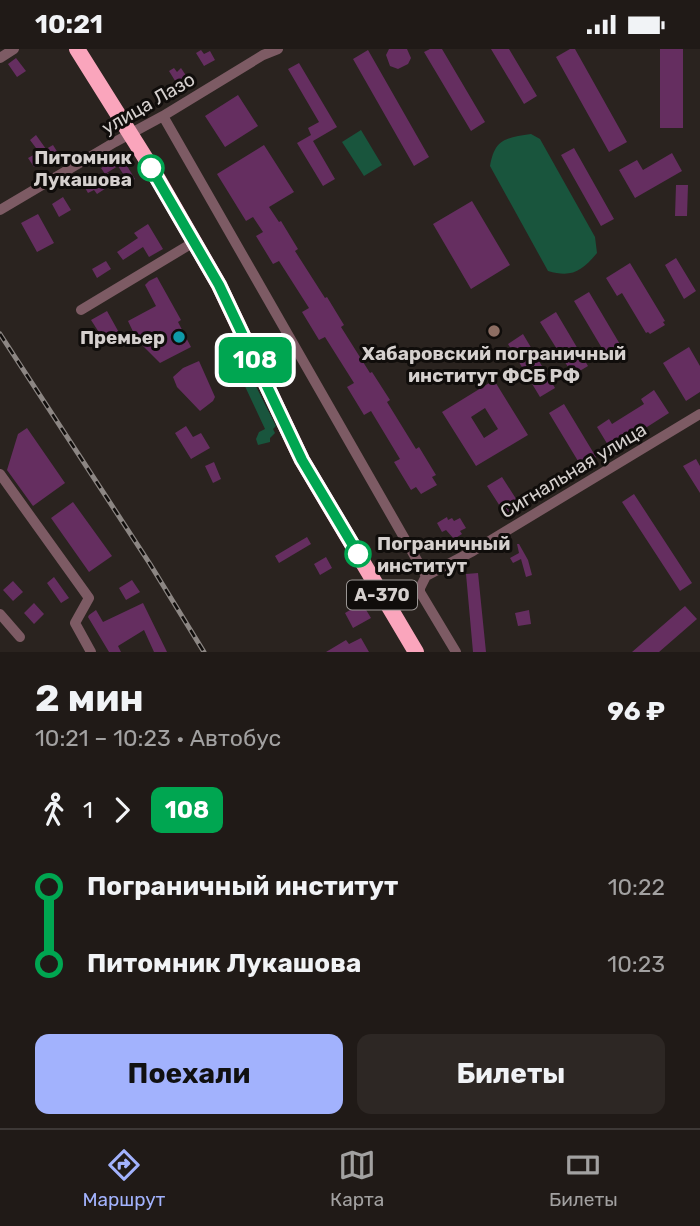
<!DOCTYPE html>
<html lang="ru">
<head>
<meta charset="utf-8">
<style>
	body { margin:0; font-family:Rubik,sans-serif; background:#2d2724; color:#f1f3f6; height:100vh; display:flex; flex-direction:column; font-size:26px; white-space:nowrap }
	* { box-sizing:border-box; margin:0 }
	p { font-size:23px; color:#a2a1a1 }
	.icon { flex:none; width:38px; height:38px; fill:none; stroke:currentColor; stroke-width:2; stroke-linecap:round; stroke-linejoin:round }
	.map { position:relative; height:603px; overflow:hidden }
	.panel { display:flex; flex-direction:column; background:#201a17; flex:1 }
	.panel>* { flex:none }
	.badge { padding:0 14px; border-radius:10px; font-size:24px; line-height:46px }
	.map>.badge { position:absolute; translate:-50% -50%; box-shadow:0 0 0 4px #fff }
	.legs { display:flex; align-items:center; gap:10px; height:77px; padding:0 35px; font-size:23px }
	.legs p { margin-inline-start:auto }
	.head { display:flex; align-items:center; justify-content:space-between; height:119px; padding:0 35px }
	h1 { font-size:38px; font-weight:700; line-height:52px }
	.button { display:flex; gap:14px; margin-top:auto; padding:14px 35px }
	.button a { flex:1; height:80px; border-radius:14px; background:#a2b2fd; color:#111; font-size:28px; font-weight:700; line-height:80px; text-align:center }
	.button a+a { background:#2d2724; color:#f1f3f6 }
	ul { padding:0 35px; list-style:none }
	li { display:flex; align-items:center; gap:24px; height:77px; font-size:26px }
	li i { display:grid; place-items:center; width:10px; height:100%; margin:0 9px; background:currentColor }
	li i::after { content:''; width:18px; height:18px; margin:-9px; border:5px solid; border-radius:50%; background:#201a17 }
	li p { margin-inline-start:auto }
	li:first-child i { background:linear-gradient(#0000 50%,currentColor 0) }
	li:last-child i { background:linear-gradient(currentColor 50%,#0000 0) }
	.status { display:flex; justify-content:space-between; align-items:center; height:49px; padding:0 35px; background:#201a17; direction:ltr }
	.status svg { height:19px; fill:currentColor }
	.menu { display:flex; justify-content:space-around; align-items:center; height:98px; border-top:2px solid #3d3836; background:#201a17; font-size:19px; color:#a2a1a1 }
	.menu a { display:grid; justify-items:center; gap:4px }
	.menu .selected { color:#a2b2fd }
	.map>svg:first-child { display:block }
</style>
</head>
<body>
<div class="status"><b>10:21</b><svg viewBox="0 0 49 12"><path d="M0 12V9h3v3zM5 12V6h3v6zM10 12V3h3v9zM15 12V0h3v12zM26 1h20v11H26zM47 4h2v5h-2z"/></svg></div>
<div class="map">
<svg width="700" height="603" viewBox="0 0 700 603">
	<rect width="100%" height="100%" fill="#2a231f"/>
	<!-- green -->
	<path fill="#19553d" d="M 361,81 L 382,116 L 364,127 L 342,93 Z
		M 531,85 L 540,90 L 595,188 L 597,204 C 582,222 572,229 548,222 L 490,117 C 495,89 506,89 531,85 Z
		M 231,288 L 276,377 L 273,380 L 275,384 L 270,389 L 270,393 L 258,396 L 256,390 L 259,383 L 265,380 L 226,297 Z"/>
	<!-- building -->
	<path fill="#652e60" fill-rule="evenodd" d="M 389,0 L 407,0 L 411,9 L 408,15 L 398,20 L 390,17 L 386,6 Z
		M 430,0 L 442,0 L 485,73 L 471,82 L 424,3 Z
		M 491,0 L 509,0 L 537,47 L 524,55 Z
		M 570,0 L 575,0 L 627,93 L 609,103 L 556,8 Z
		M 660,0 L 683,0 L 683,79 L 660,79 Z
		M 201,1 L 204,5 L 210,2 L 215,11 L 204,17 L 196,4 Z
		M 368,1 L 429,108 L 414,117 L 353,10 Z
		M 16,9 L 26,22 L 17,28 L 8,15 Z
		M 299,14 L 337,78 L 313,92 L 335,130 L 323,137 L 297,94 L 311,86 L 308,79 L 319,73 L 288,20 Z
		M 174,19 L 177,23 L 181,19 L 187,28 L 177,35 L 169,22 Z
		M 238,46 L 258,77 L 225,98 L 205,67 Z
		M 36,86 L 46,100 L 53,96 L 58,104 L 34,118 L 28,109 L 39,103 L 30,91 Z
		M 264,96 L 294,143 L 269,158 L 279,173 L 281,172 L 298,200 L 295,202 L 325,249 L 327,248 L 344,276 L 341,278 L 370,324 L 372,323 L 390,351 L 387,353 L 416,400 L 419,398 L 436,426 L 432,428 L 437,436 L 421,445 L 416,438 L 411,441 L 394,413 L 400,410 L 371,362 L 364,366 L 347,338 L 354,334 L 325,288 L 319,291 L 302,263 L 309,259 L 279,212 L 273,215 L 256,187 L 263,183 L 253,168 L 246,172 L 217,125 Z
		M 574,99 L 614,170 L 601,177 L 561,106 Z
		M 672,104 L 682,122 L 635,149 L 619,121 L 637,111 L 643,121 Z
		M 121,107 L 135,130 L 129,134 L 118,117 L 105,125 L 101,119 Z
		M 89,124 L 94,133 L 108,124 L 114,134 L 97,145 L 94,141 L 88,144 L 80,130 Z
		M 676,136 L 688,136 L 687,167 L 675,167 Z
		M 63,148 L 71,161 L 59,168 L 52,155 Z
		M 472,152 L 510,216 L 471,240 L 433,175 Z
		M 38,165 L 54,194 L 37,203 L 21,174 Z
		M 148,175 L 163,200 L 149,208 L 143,198 L 123,211 L 117,203 L 138,189 L 134,184 Z
		M 676,209 L 696,242 L 684,250 L 665,216 Z
		M 106,212 L 111,220 L 97,229 L 92,220 Z
		M 630,214 L 665,272 L 663,273 L 665,276 L 650,285 L 648,283 L 646,284 L 622,244 L 617,247 L 606,229 Z
		M 157,228 L 181,271 L 178,273 L 191,298 L 160,314 L 137,291 L 128,272 L 156,257 L 145,236 L 149,232 Z
		M 589,243 L 621,297 L 606,306 L 574,252 Z
		M 107,262 L 122,289 L 114,294 L 100,285 L 91,271 Z
		M 556,263 L 588,317 L 573,326 L 540,273 Z
		M 523,285 L 555,339 L 540,348 L 508,295 Z
		M 689,298 L 700,317 L 700,343 L 686,352 L 663,314 Z
		M 199,312 L 215,348 L 213,352 L 200,362 L 177,338 L 173,328 L 183,319 Z
		M 494,331 L 528,386 L 476,417 L 442,363 ZM 485,359 L 498,380 L 484,389 L 471,368 Z
		M 654,341 L 669,364 L 611,401 L 597,378 L 609,370 L 612,375 L 644,355 L 641,350 Z
		M 564,355 L 596,408 L 581,417 L 549,364 Z
		M 186,377 L 193,388 L 201,384 L 210,399 L 191,410 L 175,384 Z
		M 27,379 L 65,434 L 33,457 L 7,421 L 18,385 Z
		M 696,410 L 700,417 L 700,444 L 683,417 Z
		M 214,413 L 221,430 L 213,434 L 205,417 Z
		M 502,428 L 520,456 L 505,465 L 487,437 Z
		M 634,445 L 692,534 L 680,542 L 622,453 Z
		M 73,453 L 112,507 L 89,523 L 51,469 Z
		M 447,468 L 448,471 L 452,469 L 454,472 L 460,469 L 466,479 L 460,482 L 462,485 L 454,490 L 446,481 L 442,483 L 437,474 Z
		M 307,488 L 311,495 L 279,514 L 275,507 Z
		M 517,495 L 519,495 L 528,511 L 532,526 L 526,528 L 521,510 L 513,514 L 510,509 L 519,504 Z
		M 326,508 L 332,519 L 320,526 L 314,515 Z
		M 478,524 L 486,603 L 473,603 L 466,525 Z
		M 54,528 L 69,549 L 61,554 L 47,534 Z
		M 132,531 L 140,543 L 126,551 L 119,539 Z
		M 13,532 L 23,543 L 13,552 L 3,541 Z
		M 34,554 L 44,565 L 34,575 L 24,564 Z
		M 143,554 L 167,603 L 154,603 L 144,581 L 118,597 L 121,603 L 109,603 L 88,568 L 89,566 L 96,561 L 103,573 Z
		M 362,554 L 371,569 L 353,579 L 345,564 Z
		M 685,557 L 697,570 L 659,603 L 632,603 Z
		M 529,561 L 531,575 L 518,577 L 515,564 Z
		M 361,589 L 369,603 L 326,603 L 346,591 L 349,595 Z"/>
	<g fill="none" stroke-linecap="round" stroke-linejoin="round">
		<!-- minor -->
		<path stroke="#7d5b64" stroke-width="10" d="M 0,9 L 14,0
			M 163,67 L 426,527
			M 0,161 L 115,93 L 163,67 L 263,6 L 278,0
			M 81,261 L 194,193
			M 0,425 L 89,549 L 75,574 L 91,603
			M 0,565 L 20,588
			M 456,603 L 420,543 L 420,539 L 426,527 L 473,502 L 700,365"/>
		<!-- highway -->
		<path stroke="#faa5bc" stroke-width="16" d="M 77,0 L 151,118 L 219,236 L 302,411 L 416,603"/>
		<defs>
			<path id="rail" d="M 0,285 L 150,515 L 204,603"/>
		</defs>
		<!-- rail casing -->
		<use href="#rail" stroke="#8c8683" stroke-width="5"/>
		<!-- rail -->
		<use href="#rail" stroke="#100d0b" stroke-width="2.5" stroke-dasharray="8" stroke-linecap="butt"/>
	</g>
	<g fill="none" stroke-linecap="round" stroke-linejoin="round">
		<defs>
			<path id="line-1" d="M 151,119 L 219,236 L 302,411 L 358,505"/>
		</defs>
		<!-- line-1 casing -->
		<use href="#line-1" stroke="#fff" stroke-width="16"/>
		<!-- line-1 -->
		<use href="#line-1" stroke="#00a651" stroke-width="10"/>
	</g>
	<!-- markers -->
	<g fill="#fff" stroke="#00a651" stroke-width="3.5">
		<circle cx="151" cy="119" r="12"/>
		<circle cx="358" cy="505" r="12"/>
	</g>
	<circle fill="#8d6e63" stroke="#100d0b" stroke-width="2.5" cx="494" cy="282" r="7"/>
	<circle fill="#0f9aa8" stroke="#100d0b" stroke-width="2.5" cx="179" cy="288" r="7"/>
	<g text-anchor="middle" stroke-width="6" stroke-linejoin="round" paint-order="stroke">
		<!-- shield labels -->
		<rect fill="#100d0b" stroke="#9a9694" stroke-width="2" x="347" y="531.5" width="70" height="29" rx="5"/>
		<g font-size="18" font-weight="bold" fill="#d5d0ce">
			<text x="382" y="552">А-370</text>
		</g>
		<!-- street labels -->
		<g font-size="19" fill="#d5d0ce" stroke="#100d0b">
			<text transform="translate(148 54) rotate(-30)" y="7">улица Лазо</text>
			<text transform="translate(573 421) rotate(-31)" y="7">Сигнальная улица</text>
		</g>
		<!-- stop labels -->
		<g font-size="19" font-weight="bold" fill="#d5d0ce" stroke="#100d0b" text-anchor="end">
			<text x="132" y="115">Питомник<tspan x="132" dy="22">Лукашова</tspan></text>
			<text x="377" y="501" text-anchor="start">Пограничный<tspan x="377" dy="22">институт</tspan></text>
		</g>
		<!-- poi labels -->
		<g font-size="19" font-weight="bold" fill="#d5d0ce" stroke="#100d0b" text-anchor="end">
			<text x="165" y="295">Премьер</text>
			<text x="494" y="311" text-anchor="middle">Хабаровский пограничный<tspan x="494" dy="22">институт ФСБ РФ</tspan></text>
		</g>
	</g>
</svg>
<b class="badge" style="left:255px;top:311px;background:#00a651;color:#fff">108</b>
</div>
<section class="panel">
<div class="head"><div><h1>2 мин</h1><p>10:21 – 10:23 · Автобус</p></div><b>96 ₽</b></div>
<div class="legs"><svg class="icon" aria-label="walk" viewBox="0 0 24 24"><circle cx="13" cy="4" r="2"/><path d="M13 8l-2 6 4 7M11 14l-3 7M7 12l3-4h3l4 4"/></svg>1<svg class="icon" aria-label="forward" viewBox="0 0 24 24"><path d="M9 5l7 7-7 7"/></svg><b class="badge" style="background:#00a651;color:#fff">108</b></div>
<ul>
<li><i style="color:#00a651"></i><b>Пограничный институт</b><p>10:22</p></li>
<li><i style="color:#00a651"></i><b>Питомник Лукашова</b><p>10:23</p></li>
</ul>
<div class="button"><a>Поехали</a><a>Билеты</a></div>
</section>
<nav class="menu">
<a class="selected"><svg class="icon" aria-label="directions" viewBox="0 0 24 24"><path d="M12 3l9 9-9 9-9-9zM9 14v-3h6M13 9l2 2-2 2"/></svg>Маршрут</a>
<a><svg class="icon" aria-label="map" viewBox="0 0 24 24"><path d="M3 6l6-2 6 2 6-2v14l-6 2-6-2-6 2zM9 4v14M15 6v14"/></svg>Карта</a>
<a><svg class="icon" aria-label="tickets" viewBox="0 0 24 24"><path d="M3 7h18v10H3zM15 7v10"/></svg>Билеты</a>
</nav>
</body>
</html>
